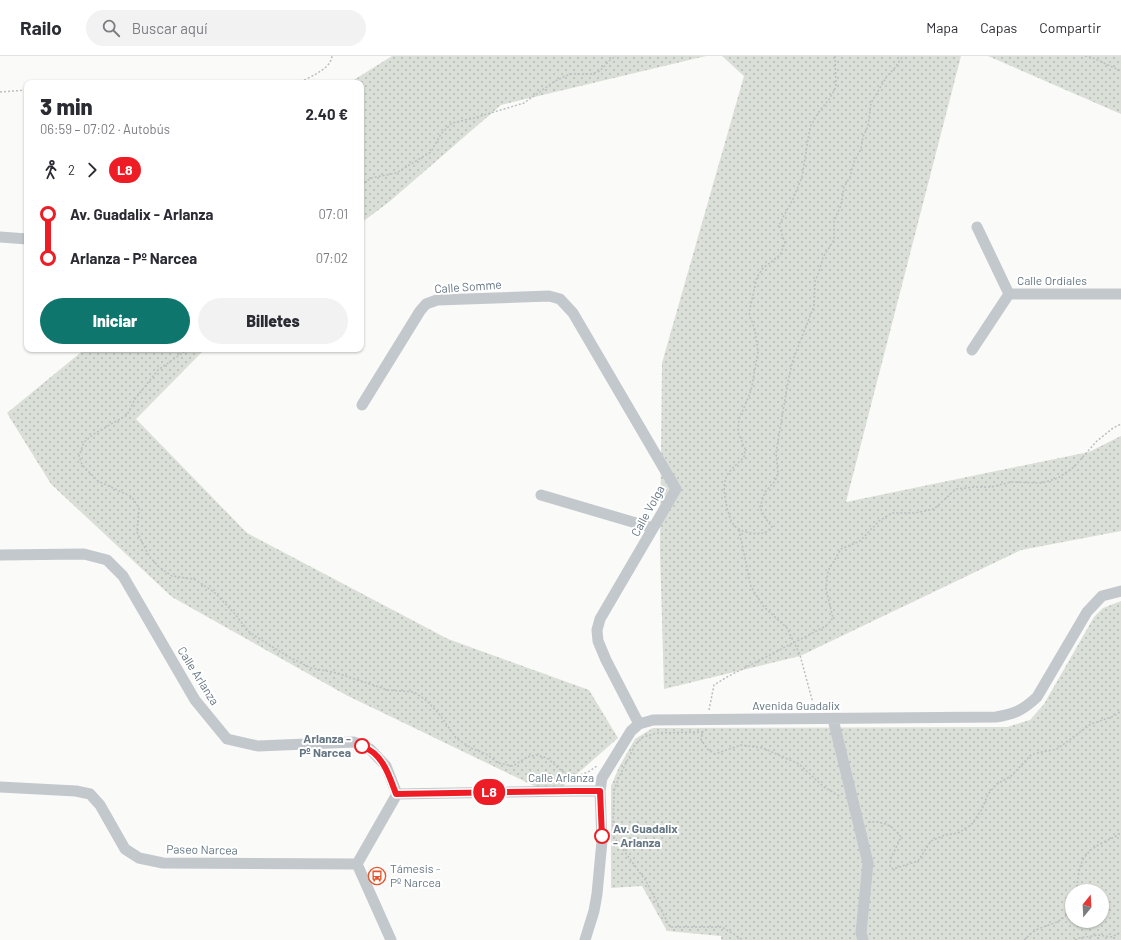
<!DOCTYPE html>
<html lang="es">
<head>
<meta charset="utf-8">
<style>
	body { margin:0; font-family:Barlow,sans-serif; background:#f2f2f3; color:#2b2b33; height:100vh; display:flex; flex-direction:column; font-size:15px; white-space:nowrap }
	* { box-sizing:border-box; margin:0 }
	p { font-size:13px; color:#7c7c81 }
	.icon { flex:none; width:22px; height:22px; fill:none; stroke:currentColor; stroke-width:2; stroke-linecap:round; stroke-linejoin:round }
	.map { position:relative; flex:1; overflow:hidden }
	.sheet { position:absolute; left:24px; top:24px; width:340px; height:272px; display:flex; flex-direction:column; background:#fff; border-radius:8px; box-shadow:0 1px 3px #0004 }
	.sheet>* { flex:none }
	.badge { padding:0 8px; border-radius:13px; font-size:14px; line-height:26px }
	.needle { width:26px; rotate:18deg }
	.fabs { position:absolute; left:1065px; top:828px; display:grid; gap:8px }
	.fabs a { display:grid; place-items:center; width:44px; height:44px; border-radius:50%; background:#fff; box-shadow:0 1px 3px #0004; font-size:20px }
	.map>.badge { position:absolute; translate:-50% -50%; box-shadow:0 0 0 2px #fff }
	.legs { display:flex; align-items:center; gap:6px; height:44px; padding:0 16px; font-size:13px }
	.legs p { margin-inline-start:auto }
	.head { display:flex; align-items:center; justify-content:space-between; height:68px; padding:0 16px }
	h1 { font-size:22px; font-weight:800; line-height:30px }
	.primary-button { display:flex; gap:8px; margin-top:auto; padding:8px 16px }
	.primary-button a { flex:1; height:46px; border-radius:24px; background:#0f766e; color:#fff; font-size:16px; font-weight:800; line-height:46px; text-align:center }
	.primary-button a+a { background:#f2f2f3; color:#2b2b33 }
	ul { padding:0 16px; list-style:none }
	li { display:flex; align-items:center; gap:14px; height:44px; font-size:15px }
	li i { display:grid; place-items:center; width:6px; height:100%; margin:0 5px; background:currentColor }
	li i::after { content:''; width:10px; height:10px; margin:-5px; border:3px solid; border-radius:50%; background:#fff }
	li p { margin-inline-start:auto }
	li:first-child i { background:linear-gradient(#0000 50%,currentColor 0) }
	li:last-child i { background:linear-gradient(currentColor 50%,#0000 0) }
	header { display:flex; align-items:center; gap:24px; box-sizing:border-box; height:56px; padding:0 20px; background:#fff; border-bottom:1px solid #e1e1e2 }
	header strong { font-size:19px }
	nav { display:flex; gap:22px; margin-inline-start:auto; font-size:14px }
	.search { width:280px; height:36px; background:#f2f2f3; display:flex; align-items:center; gap:10px; box-sizing:border-box; padding:0 14px; border-radius:22px; color:#7c7c81; font-size:15px }
	.map>svg:first-child { display:block }
</style>
</head>
<body>
<header>
<strong>Railo</strong>
<div class="search"><svg class="icon" aria-label="search" viewBox="0 0 24 24"><circle cx="10" cy="10" r="6"/><path d="M15 15l6 6"/></svg>Buscar aquí</div>
<nav><a>Mapa</a><a>Capas</a><a>Compartir</a></nav>
</header>
<div class="map">
<svg width="1121" height="884" viewBox="0 0 1121 884">
	<defs>
		<pattern id="grass-dots" width="8" height="8" patternUnits="userSpaceOnUse"><rect width="8" height="8" fill="#dadfd7"/><path d="M2 2h.1M6 6h.1" fill="none" stroke="#b4b9b4" stroke-width="1.8" stroke-linecap="round"/></pattern>
	</defs>
	<rect width="100%" height="100%" fill="#fafaf8"/>
	<!-- grass -->
	<path fill="url(#grass-dots)" fill-rule="evenodd" d="M 392,0 L 706,0 L 501,49 L 389,146 L 361,167 L 361,27 L 349,27 Z
		M 722,0 L 961,0 L 846,446 L 1089,396 L 1121,380 L 1121,475 L 1021,494 L 800,600 L 664,633 L 660,495 L 662,307 L 744,20 Z
		M 988,0 L 1121,0 L 1121,58 Z
		M 85,293 L 205,293 L 136,363 L 247,477 L 448,583 L 589,634 L 618,682 L 553,739 L 346,639 L 172,541 L 51,428 L 7,357 Z
		M 1121,545 L 1121,884 L 721,884 L 721,880 L 667,875 L 642,830 L 611,832 L 611,730 L 619,711 L 635,683 L 653,672 L 1007,671 L 1030,664 L 1044,648 L 1094,561 L 1103,552 ZM 1072,835 L 1102,835 L 1102,865 L 1072,865 Z"/>
	<g fill="none" stroke-linecap="round" stroke-linejoin="round">
		<!-- path -->
		<path stroke="#bbbfc2" stroke-width="1.5" stroke-dasharray="2 2" stroke-linecap="butt" d="M 835,0 L 836,31 L 830,42 L 818,57 L 810,71 L 802,121 L 793,143 L 779,169 L 785,187 L 780,199 L 763,212 L 757,221 L 749,257 L 755,274 L 758,296 L 751,335 L 739,363 L 738,376 L 745,393 L 744,401 C 737,409 727,415 725,425 C 722,433 728,461 733,468 C 739,476 754,479 764,477 C 767,476 770,473 772,471 L 764,460 L 760,451 L 765,436 L 775,425 L 778,417 L 776,397 L 789,320 L 793,304 L 814,250 L 815,225 L 819,216 L 823,201 L 834,184 L 834,165 L 841,149 L 844,131 L 850,121 L 854,106 L 861,93 L 863,81 L 868,70 L 871,47 L 887,20 L 894,13 L 903,0
			M 1085,0 L 1093,2 L 1121,15
			M 249,27 L 259,27
			M 297,27 L 301,26 C 311,20 331,13 332,0
			M 0,36 L 27,34
			M 361,129 L 371,122 L 396,117 L 431,96 L 441,78 L 452,67 L 474,62 L 524,47 L 555,25 L 570,18 L 591,18 L 600,15 L 609,5 L 616,0
			M 188,293 L 158,314 L 135,343 L 127,359 L 94,378 L 84,386 L 79,400 L 82,409 L 98,425 L 132,441 L 139,452 L 137,476 L 149,500 L 159,511 L 172,520 L 194,523 L 214,536 L 235,558 L 249,576 L 287,600 L 311,612 L 337,617 L 388,634 L 414,636 L 427,645 L 440,659 L 456,682 L 471,692 L 486,698 L 498,707 L 513,710 L 527,701 L 536,699 L 547,702 L 562,715 L 574,721 L 588,716 L 597,710
			M 739,474 L 751,531 L 764,551 L 787,572 L 800,599 L 814,651
			M 709,654 L 714,629 L 727,621 L 826,570 L 833,562 L 826,533 L 828,515 L 841,493 L 860,485 L 879,465 L 892,457 L 915,457 L 934,453 L 956,433 L 975,431 L 991,431 L 1011,426 L 1042,427 L 1058,422 L 1074,411 L 1097,385 L 1113,372 L 1121,368
			M 703,675 L 701,683 L 707,693 L 715,698 L 741,689 L 763,692 L 799,708 L 824,731 L 841,741
			M 703,676 L 657,677 L 643,681 L 635,689 L 619,721 L 614,735 L 613,768 L 614,781 L 646,825 L 670,871 L 722,871 L 743,884
			M 868,766 C 883,765 892,769 901,781 L 891,802 L 890,810 L 893,813 L 918,805 L 931,785 L 945,779 L 958,777 L 972,768 L 982,753 L 988,738 L 997,728 L 1011,720 L 1032,698 L 1057,693 L 1091,668 L 1114,660 L 1121,655
			M 1076,835 C 1080,811 1078,800 1102,787 C 1109,783 1115,782 1121,776
			M 1024,884 C 1028,881 1032,876 1036,874 C 1053,866 1063,868 1072,850
			M 1075,884 L 1079,882 L 1098,879 L 1112,881 L 1121,876"/>
		<!-- minor -->
		<path stroke="#c3c8cc" stroke-width="11" d="M 977,171 L 1009,238 L 1121,238
			M 0,181 L 27,183
			M 972,294 L 1009,238
			M 362,349 L 420,255 L 426,248 L 437,244 L 549,240 L 560,243 L 573,257 L 676,433 L 600,563 L 597,574 L 598,585 L 606,604 L 639,668
			M 541,439 L 653,472
			M 0,499 L 84,498 L 107,504 L 123,520 L 195,644 L 227,683 L 258,690 L 354,686 L 370,693 L 386,710 L 397,738
			M 833,663 L 868,807 L 861,877 L 863,884
			M 0,731 L 76,735 L 90,738 L 100,749 L 125,793 L 139,802 L 163,807 L 357,808
			M 397,738 L 574,735 L 600,735
			M 357,808 L 391,884
			M 357,808 L 397,738
			M 585,884 L 594,855 L 597,838 L 602,785 L 600,735 L 602,722 L 631,675 L 639,668 L 653,664 L 996,661 C 1015,658 1023,654 1037,641 L 1087,556 L 1102,540 L 1121,535"/>
	</g>
	<g fill="none" stroke-linecap="round" stroke-linejoin="round">
		<defs>
			<path id="line-1" d="M 362,690 C 383,698 389,719 396,738 L 574,735 L 600,735 L 602,780"/>
		</defs>
		<!-- line-1 casing -->
		<use href="#line-1" stroke="#fff" stroke-width="9"/>
		<!-- line-1 -->
		<use href="#line-1" stroke="#ee1c25" stroke-width="6"/>
	</g>
	<!-- icons -->
	<defs>
		<symbol id="bus-ring" viewBox="-11 -11 22 22"><circle r="9.5" fill="#fff" stroke="#e4572e" stroke-width="1.5"/><path d="M-5-6H5V4H4V6H2V4H-2V6H-4V4H-5ZM-3.5-4V0h7V-4ZM-3.5 1.2v1.5H-2V1.2ZM2 1.2v1.5H3.5V1.2Z" fill="#e4572e"/></symbol>
	</defs>
	<g fill-rule="evenodd">
		<use href="#bus-ring" x="367" y="810" width="20" height="20"/>
	</g>
	<!-- markers -->
	<g fill="#fff" stroke="#ee1c25" stroke-width="2">
		<circle cx="362" cy="690" r="7"/>
		<circle cx="602" cy="780" r="7"/>
	</g>
	<g text-anchor="middle" stroke-width="4" stroke-linejoin="round" paint-order="stroke">
		<!-- street labels -->
		<g font-size="12" fill="#657683" stroke="#fff">
			<text x="1052" y="229">Calle Ordiales</text>
			<text transform="translate(468 231) rotate(-4)" y="4">Calle Somme</text>
			<text transform="translate(648 455) rotate(-61)" y="4">Calle Volga</text>
			<text transform="translate(198 620) rotate(58)" y="4">Calle Arlanza</text>
			<text x="796" y="654">Avenida Guadalix</text>
			<text x="561" y="726">Calle Arlanza</text>
			<text transform="translate(202 794) rotate(1)" y="4">Paseo Narcea</text>
		</g>
		<!-- stop labels -->
		<g font-size="12" font-weight="bold" fill="#657683" stroke="#fff" text-anchor="end">
			<text x="351" y="687">Arlanza -<tspan x="351" dy="14">Pº Narcea</tspan></text>
			<text x="613" y="777" text-anchor="start">Av. Guadalix<tspan x="613" dy="14">- Arlanza</tspan></text>
		</g>
		<!-- poi labels -->
		<g font-size="12" fill="#657683" stroke="#fff" text-anchor="start">
			<text x="390" y="817">Támesis -<tspan x="390" dy="14">Pº Narcea</tspan></text>
		</g>
	</g>
</svg>
<div class="fabs">
<a><svg class="needle" viewBox="-14 -14 28 28"><path d="M0-13l5 13h-10z" fill="#e53935"/><path d="M0 13l5-13h-10z" fill="#7c7c81"/></svg></a>
</div>
<b class="badge" style="left:489px;top:736px;background:#ee1c25;color:#fff">L8</b>
<section class="sheet">
<div class="head"><div><h1>3 min</h1><p>06:59 – 07:02 · Autobús</p></div><b>2.40 €</b></div>
<div class="legs"><svg class="icon" aria-label="walk" viewBox="0 0 24 24"><circle cx="13" cy="4" r="2"/><path d="M13 8l-2 6 4 7M11 14l-3 7M7 12l3-4h3l4 4"/></svg>2<svg class="icon" aria-label="forward" viewBox="0 0 24 24"><path d="M9 5l7 7-7 7"/></svg><b class="badge" style="background:#ee1c25;color:#fff">L8</b></div>
<ul>
<li><i style="color:#ee1c25"></i><b>Av. Guadalix - Arlanza</b><p>07:01</p></li>
<li><i style="color:#ee1c25"></i><b>Arlanza - Pº Narcea</b><p>07:02</p></li>
</ul>
<div class="primary-button"><a>Iniciar</a><a>Billetes</a></div>
</section>
</div>
</body>
</html>
